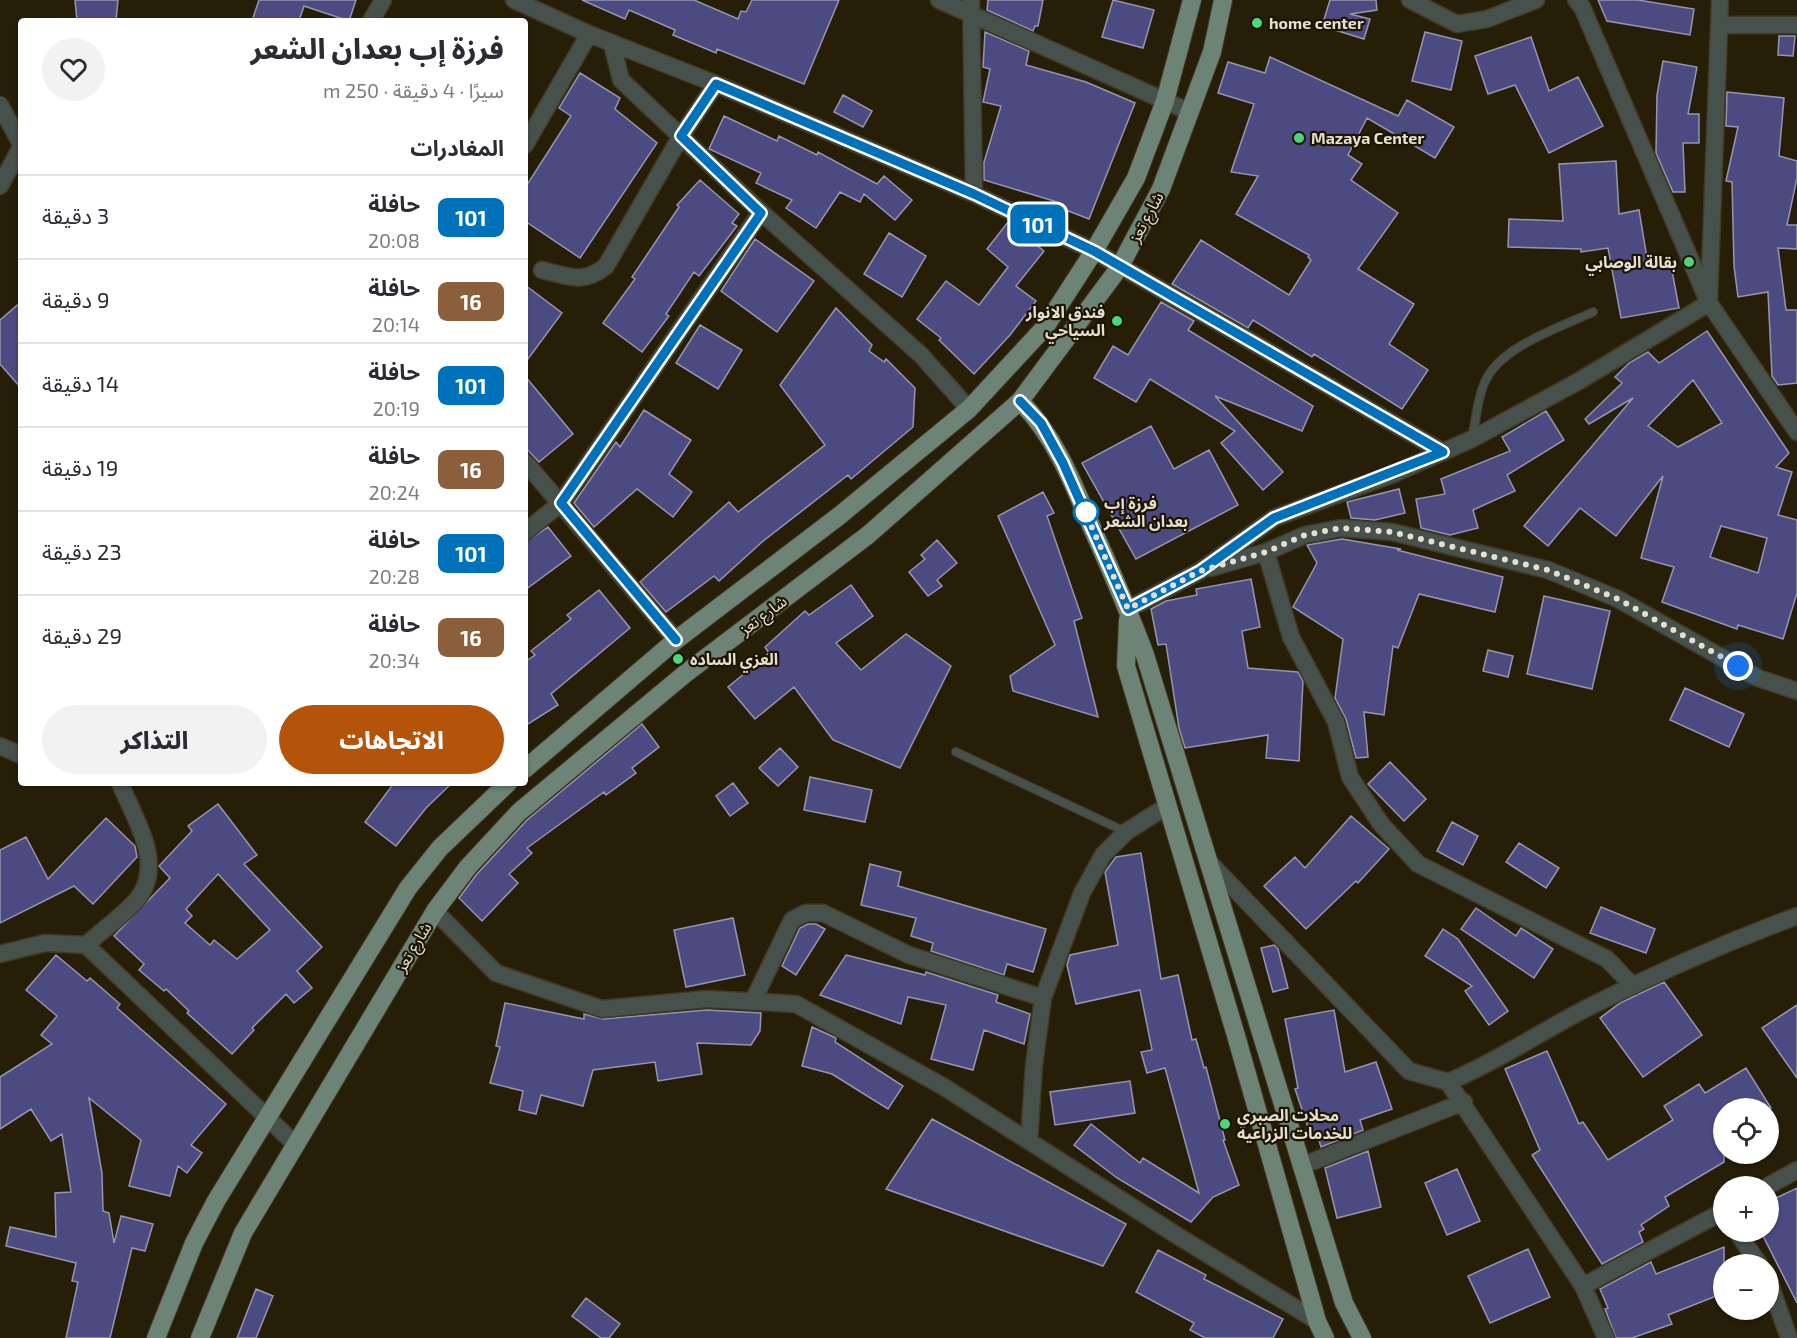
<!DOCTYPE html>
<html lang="ar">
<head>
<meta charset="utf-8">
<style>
	body { margin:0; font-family:"Exo 2","Noto Sans Arabic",sans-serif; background:#f2f2f3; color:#2b2b33; direction:rtl; height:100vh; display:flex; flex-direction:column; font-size:22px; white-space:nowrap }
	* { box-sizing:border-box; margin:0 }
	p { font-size:20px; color:#7c7c81 }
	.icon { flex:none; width:33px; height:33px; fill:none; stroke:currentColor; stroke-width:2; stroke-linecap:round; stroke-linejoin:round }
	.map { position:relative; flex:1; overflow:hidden; direction:ltr }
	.panel { position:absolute; left:18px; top:18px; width:510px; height:768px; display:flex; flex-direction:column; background:#fff; border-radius:6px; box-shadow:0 2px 4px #0004; direction:rtl }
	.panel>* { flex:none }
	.badge { padding:0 12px; border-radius:9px; font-size:21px; line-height:39px }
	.buttons { position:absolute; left:1713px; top:1098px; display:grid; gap:12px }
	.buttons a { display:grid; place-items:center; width:66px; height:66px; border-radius:50%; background:#fff; box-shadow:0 2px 4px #0004; font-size:30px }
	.you { position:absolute; width:30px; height:30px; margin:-15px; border:4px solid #fff; border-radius:50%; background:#1a73e8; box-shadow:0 0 0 9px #1a73e833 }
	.map>.badge { position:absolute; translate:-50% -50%; box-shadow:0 0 0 3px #fff }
	h2 { padding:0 24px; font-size:22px; line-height:54px }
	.round { display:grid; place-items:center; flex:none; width:63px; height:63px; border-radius:32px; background:#f2f2f3 }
	.head { display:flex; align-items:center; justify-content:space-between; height:102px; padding:0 24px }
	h1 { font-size:28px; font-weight:800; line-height:45px }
	.button { display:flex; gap:12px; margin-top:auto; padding:12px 24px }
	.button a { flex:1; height:69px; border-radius:36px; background:#b45309; color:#fff; font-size:24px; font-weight:800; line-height:69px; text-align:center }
	.button a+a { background:#f2f2f3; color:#2b2b33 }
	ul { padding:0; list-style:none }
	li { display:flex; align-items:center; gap:18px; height:84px; padding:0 24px; border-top:2px solid #e1e1e2 }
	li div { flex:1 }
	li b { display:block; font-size:22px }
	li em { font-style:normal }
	li .badge { min-width:66px; font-weight:700; text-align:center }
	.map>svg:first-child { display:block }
</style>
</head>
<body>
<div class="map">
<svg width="1797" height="1338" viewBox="0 0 1797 1338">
	<rect width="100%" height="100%" fill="#271e07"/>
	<!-- building -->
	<path fill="#4c4b81" stroke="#9496b0" stroke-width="1.5" fill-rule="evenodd" d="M 75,0 L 118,0 L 116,21 L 77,21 Z
		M 259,0 L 356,0 L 349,21 L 304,6 L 299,21 L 252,21 Z
		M 582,0 L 694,0 L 738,19 L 741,11 L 746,12 L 752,0 L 839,0 L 804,84 L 717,49 L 716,53 L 673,35 L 675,30 L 629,10 L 625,19 Z
		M 988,0 L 1043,0 L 1038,26 L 1035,26 L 1033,31 L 987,10 Z
		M 1113,0 L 1154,10 L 1143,48 L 1102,37 Z
		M 1330,0 L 1376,0 L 1377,10 L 1350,14 L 1370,19 L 1364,39 L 1322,26 Z
		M 1598,0 L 1638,0 L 1694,9 L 1690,35 L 1607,21 Z
		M 985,32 L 1029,51 L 1026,65 L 1086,82 L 1135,103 L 1089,219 L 1053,205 L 1054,201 L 984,180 L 984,162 L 1001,106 L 983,102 L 990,69 L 983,67 Z
		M 1425,32 L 1462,41 L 1451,90 L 1412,81 Z
		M 1779,36 L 1795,36 L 1793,56 L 1778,55 Z
		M 1531,37 L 1549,91 L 1578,77 L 1603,126 L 1549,153 L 1515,85 L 1488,94 L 1475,56 Z
		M 1270,57 L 1398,116 L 1407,100 L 1454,127 L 1435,158 L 1367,118 L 1348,155 L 1362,164 L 1351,180 L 1398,213 L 1358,269 L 1414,304 L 1389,344 L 1428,370 L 1402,409 L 1314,354 L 1312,357 L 1253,320 L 1248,328 L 1172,284 L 1201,240 L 1289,295 L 1311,260 L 1308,257 L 1309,255 L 1236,214 L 1258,176 L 1231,172 L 1254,104 L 1218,93 L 1228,62 L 1265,73 Z
		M 1663,61 L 1697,67 L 1688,114 L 1699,114 L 1699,143 L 1683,143 L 1685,192 L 1673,192 L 1656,153 L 1657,95 Z
		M 580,73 L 620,98 L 615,109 L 657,143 L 580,258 L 525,221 L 525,188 L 571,116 L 559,108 Z
		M 1727,92 L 1784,98 L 1779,156 L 1797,161 L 1797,178 L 1787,225 L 1797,225 L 1797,249 L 1778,248 L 1786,310 L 1797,310 L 1797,383 L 1778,385 L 1772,376 L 1768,292 L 1738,297 L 1734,266 L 1732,182 L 1726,181 L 1738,127 L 1726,126 Z
		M 843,95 L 872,111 L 863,127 L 834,112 Z
		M 724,116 L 777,141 L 779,136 L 817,155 L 818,152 L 877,184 L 884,176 L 912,200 L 895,220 L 864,194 L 860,202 L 840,192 L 816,228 L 786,208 L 792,200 L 756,183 L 761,173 L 709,149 Z
		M 1616,161 L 1619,214 L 1639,210 L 1648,264 L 1670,260 L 1679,308 L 1621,318 L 1608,248 L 1581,252 L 1581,249 L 1508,247 L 1509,219 L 1563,221 L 1559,164 Z
		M 700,180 L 739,214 L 732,223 L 737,226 L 699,276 L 694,272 L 666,314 L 669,316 L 642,352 L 603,323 L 635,279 L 632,277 L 679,207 L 677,205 Z
		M 1008,222 L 1044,251 L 1016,286 L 1036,301 L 1010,335 L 974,374 L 939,340 L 941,338 L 917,319 L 946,281 L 979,305 L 1008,267 L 987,249 Z
		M 889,233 L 926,256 L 902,297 L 864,274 Z
		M 755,239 L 814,281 L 777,332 L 721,291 Z
		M 525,285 L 562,313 L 525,363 Z
		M 21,302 L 21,388 L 0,364 L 0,320 Z
		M 1161,302 L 1194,321 L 1188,330 L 1313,406 L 1302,431 L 1215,396 L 1283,472 L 1263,490 L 1221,443 L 1235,431 L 1150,379 L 1136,402 L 1094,378 L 1113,346 L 1128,355 Z
		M 836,308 L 872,345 L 869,351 L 884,362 L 886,359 L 915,388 L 913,427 L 851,479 L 848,475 L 762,542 L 719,581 L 714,576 L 666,612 L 640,582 L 729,502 L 738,512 L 825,445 L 780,385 Z
		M 700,325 L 742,350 L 718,389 L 676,363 Z
		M 1707,331 L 1789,453 L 1776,467 L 1792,472 L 1778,515 L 1797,520 L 1797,593 L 1783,639 L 1738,625 L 1737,629 L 1662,602 L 1674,567 L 1641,558 L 1663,476 L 1616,536 L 1580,508 L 1548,546 L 1524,526 L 1633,398 L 1589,424 L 1585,419 L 1622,383 L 1615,377 L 1629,363 L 1648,352 L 1659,363 ZM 1693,380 L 1722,423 L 1678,447 L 1648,426 ZM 1721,526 L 1767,538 L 1758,573 L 1710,557 Z
		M 525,376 L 573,434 L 539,462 L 525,447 Z
		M 644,410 L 691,440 L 669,474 L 692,492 L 673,517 L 637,489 L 594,527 L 574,503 L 616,442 L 620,447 Z
		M 1546,411 L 1564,440 L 1507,475 L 1515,491 L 1473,510 L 1478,528 L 1450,535 L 1421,528 L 1416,499 L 1445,494 L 1441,479 L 1510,451 L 1502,437 Z
		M 1151,426 L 1174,469 L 1209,450 L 1238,505 L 1136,559 L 1082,463 Z
		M 1399,489 L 1405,513 L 1375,520 L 1351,518 L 1347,502 Z
		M 1043,492 L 1054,513 L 1047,516 L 1082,618 L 1074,621 L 1098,717 L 1013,691 L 1010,676 L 1055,645 L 998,516 Z
		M 548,527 L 571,556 L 525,590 L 525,542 Z
		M 1342,539 L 1401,549 L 1397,550 L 1503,577 L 1495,612 L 1419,594 L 1398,648 L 1393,646 L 1384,715 L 1364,712 L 1368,757 L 1356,758 L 1346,719 L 1335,698 L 1343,639 L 1293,607 L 1317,563 L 1307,545 Z
		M 937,540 L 957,563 L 937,580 L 942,586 L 928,596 L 909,572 L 925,559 L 921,555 Z
		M 1251,579 L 1260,627 L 1242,631 L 1248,668 L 1298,672 L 1303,681 L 1299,761 L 1266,758 L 1268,735 L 1185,748 L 1179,728 L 1166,644 L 1158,645 L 1151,609 L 1166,601 L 1197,595 L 1196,589 Z
		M 851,585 L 873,616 L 836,643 L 861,670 L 906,634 L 951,666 L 900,768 L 833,740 L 794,687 L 755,719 L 728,687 L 769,653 L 765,647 L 805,611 L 809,615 Z
		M 599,590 L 630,628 L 551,694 L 558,705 L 525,726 L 525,662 L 535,655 L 531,651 L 571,619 L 567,615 Z
		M 1544,596 L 1610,611 L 1592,689 L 1527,674 Z
		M 1488,650 L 1513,656 L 1508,677 L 1483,671 Z
		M 1685,688 L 1744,714 L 1729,747 L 1670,720 Z
		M 642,724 L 659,747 L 632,768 L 636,773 L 606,795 L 604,792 L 527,848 L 532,853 L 509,874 L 518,883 L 482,921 L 459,898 L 477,874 L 527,820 Z
		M 780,748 L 798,767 L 778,786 L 759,768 Z
		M 1390,762 L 1426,799 L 1404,821 L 1368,784 Z
		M 810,777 L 872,790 L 865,822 L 804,810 Z
		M 394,783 L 452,783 L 426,808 L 396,846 L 365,822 Z
		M 733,783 L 748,803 L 730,816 L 716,796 Z
		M 218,804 L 257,855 L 244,864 L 322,947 L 297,971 L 312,988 L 294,1003 L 286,994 L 252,1028 L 254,1030 L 232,1054 L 187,1013 L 189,1011 L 166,989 L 164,991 L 139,970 L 144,964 L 114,936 L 170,878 L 159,866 L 192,831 L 188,826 ZM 218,874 L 270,930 L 237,959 L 214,940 L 210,945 L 185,923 L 192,916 L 186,909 Z
		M 1351,816 L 1389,849 L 1358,883 L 1356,881 L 1306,929 L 1264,886 L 1295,857 L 1305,868 Z
		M 106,818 L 135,846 L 137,857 L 93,904 L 74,886 L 0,923 L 0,850 L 26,837 L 48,879 Z
		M 1452,822 L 1478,836 L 1463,865 L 1437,851 Z
		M 1519,843 L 1559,868 L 1546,888 L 1506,862 Z
		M 1141,853 L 1161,979 L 1178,975 L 1192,1040 L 1196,1039 L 1204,1068 L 1206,1067 L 1225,1140 L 1223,1140 L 1239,1185 L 1213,1197 L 1191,1222 L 1117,1178 L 1074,1145 L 1091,1124 L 1140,1163 L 1143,1158 L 1199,1193 L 1165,1068 L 1147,1073 L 1141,1052 L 1152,1050 L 1140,990 L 1076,1004 L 1067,965 L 1070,955 L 1118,945 L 1105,872 L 1116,857 Z
		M 870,864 L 901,872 L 898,886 L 1046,929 L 1033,972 L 1007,964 L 1004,975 L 931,951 L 933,943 L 911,936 L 916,918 L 861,905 Z
		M 1601,907 L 1655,929 L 1646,953 L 1590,933 Z
		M 1476,908 L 1516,936 L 1521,928 L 1553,949 L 1534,978 L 1461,929 Z
		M 733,918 L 745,975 L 686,987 L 674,930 Z
		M 808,924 L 816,924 L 825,929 L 796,975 L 782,966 L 800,928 Z
		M 1443,929 L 1458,939 L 1508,1011 L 1489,1025 L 1465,991 L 1472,986 L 1425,956 Z
		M 1274,945 L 1278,949 L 1288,988 L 1273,992 L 1261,948 Z
		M 56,955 L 87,981 L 90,978 L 120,1004 L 117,1008 L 226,1104 L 191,1145 L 202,1153 L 187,1173 L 178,1166 L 170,1196 L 129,1186 L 141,1140 L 89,1098 L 102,1173 L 103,1211 L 109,1213 L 114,1243 L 121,1216 L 153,1224 L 145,1251 L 132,1248 L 110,1338 L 66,1338 L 78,1282 L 72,1281 L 76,1263 L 6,1246 L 10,1227 L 56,1237 L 55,1193 L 71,1192 L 62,1134 L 51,1141 L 31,1109 L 0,1129 L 0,1077 L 52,1044 L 41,1035 L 57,1016 L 26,990 Z
		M 846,955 L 925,975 L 926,972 L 998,995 L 996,1002 L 1030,1014 L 1024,1044 L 984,1030 L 973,1070 L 931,1059 L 946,1005 L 908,997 L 901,1024 L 820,995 Z
		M 1664,982 L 1702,1035 L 1643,1077 L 1600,1018 L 1620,1003 Z
		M 505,1003 L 584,1019 L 584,1014 L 603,1019 L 707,1010 L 761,1013 L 760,1031 L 751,1045 L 697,1043 L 702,1074 L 658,1081 L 655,1062 L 593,1070 L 583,1106 L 541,1095 L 536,1114 L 519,1110 L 523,1091 L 490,1083 L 500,1047 L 496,1046 Z
		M 1797,1005 L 1797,1078 L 1762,1028 Z
		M 1334,1010 L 1345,1072 L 1376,1062 L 1392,1109 L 1360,1120 L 1363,1130 L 1321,1147 L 1317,1134 L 1311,1136 L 1295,1089 L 1298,1088 L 1285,1019 Z
		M 812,1027 L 836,1038 L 835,1042 L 903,1086 L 888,1109 L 832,1074 L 802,1066 Z
		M 1547,1051 L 1579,1124 L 1583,1122 L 1608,1160 L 1673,1120 L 1664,1106 L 1699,1084 L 1705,1093 L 1746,1068 L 1771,1108 L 1724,1108 L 1724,1162 L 1665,1197 L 1669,1206 L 1641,1225 L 1644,1229 L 1639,1232 L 1643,1242 L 1602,1264 L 1532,1155 L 1540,1150 L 1505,1069 Z
		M 1130,1081 L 1135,1113 L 1055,1125 L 1050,1092 Z
		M 932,1119 L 1126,1224 L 1103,1266 L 886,1189 Z
		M 1368,1151 L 1381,1207 L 1337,1218 L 1325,1168 Z
		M 1457,1169 L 1480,1221 L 1447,1235 L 1425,1183 Z
		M 1797,1188 L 1797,1303 L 1761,1232 L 1768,1232 L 1768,1202 Z
		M 1724,1247 L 1724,1293 L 1668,1315 L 1672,1324 L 1632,1338 L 1616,1338 L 1605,1309 L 1608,1308 L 1600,1289 L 1651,1262 L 1656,1274 Z
		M 1528,1249 L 1550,1297 L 1490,1323 L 1468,1276 Z
		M 1158,1250 L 1206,1275 L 1204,1279 L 1283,1319 L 1273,1338 L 1205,1338 L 1190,1330 L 1194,1323 L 1136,1292 Z
		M 256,1289 L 273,1296 L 256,1338 L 237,1338 Z
		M 586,1298 L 620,1324 L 609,1338 L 601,1338 L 572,1316 Z"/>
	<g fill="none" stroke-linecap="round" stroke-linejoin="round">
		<defs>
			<path id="lane" d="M 1472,438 C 1476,421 1477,400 1484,384 C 1498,347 1559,328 1593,312
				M 956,752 L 1126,832"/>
			<path id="street" d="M 514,0 L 589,34 L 716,84 L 974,194 L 1094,251 L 1443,452
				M 939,0 L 1190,112
				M 971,0 L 974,194
				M 1410,0 L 1457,24 L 1487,19 L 1536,0
				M 1576,0 L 1582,7 L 1709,303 L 1797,432
				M 371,21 L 383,0
				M 1721,25 L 1797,25
				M 612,44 L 621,80 L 761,212 L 921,355 L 969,409
				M 0,105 L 21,144
				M 525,145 L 589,34
				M 0,186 L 21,147
				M 542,270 C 568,276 583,285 606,266 L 681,136 L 716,84
				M 1709,299 L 1720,0
				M 525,462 L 676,640
				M 525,532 L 561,503 L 761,212
				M 1266,552 L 1291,637 L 1336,722 L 1350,777 L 1381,824 L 1418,864 L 1607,959 L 1633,986
				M 1211,568 L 1266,552 L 1305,535 L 1341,528 L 1392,532 L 1548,570 L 1618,599 L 1758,678 L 1797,691
				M 1128,609 L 1200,571 L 1274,518 L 1393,474 L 1472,439 L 1579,381 L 1709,303
				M 0,746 L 21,755
				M 1208,861 L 1409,1071 L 1448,1082 L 1583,1286 L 1606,1338
				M 435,911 L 496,973 L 602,1009 L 707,999 L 796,1004 L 944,1087 L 1181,1238 L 1317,1321
				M 86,945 C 100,932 133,908 141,894 C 163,859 133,816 120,783
				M 0,954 L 45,943 L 86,945 L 295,1144
				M 753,1001 L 792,920 L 806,913 L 823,913 L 909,955 L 1043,998
				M 1448,1082 C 1496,1062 1539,1033 1585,1009 C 1654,974 1724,943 1797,916
				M 1029,1141 L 1034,1065 L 1043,998 L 1082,893 L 1103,855 L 1126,832 L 1167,806
				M 1301,1166 L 1464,1102
				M 1768,1186 L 1797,1170
				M 1737,1232 L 1759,1264
				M 1768,1279 L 1789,1338
				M 1583,1286 L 1724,1211"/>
			<path id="primary" d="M 1020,401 C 1055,436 1073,483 1092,528 C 1111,570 1129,612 1145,655 L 1344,1303 L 1362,1338
				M 1128,620 L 1126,666 L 1237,1039 L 1317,1321 L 1325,1338
				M 525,769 L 676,640 L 839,516 L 969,409 L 1045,327 L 1094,251 L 1136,178 L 1165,101 L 1192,0
				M 156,1338 L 194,1243 L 216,1201 L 408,888 L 440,848 L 508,783
				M 200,1338 L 243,1233 L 435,911 L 468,867 L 519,812 L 686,673 L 868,535 L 1020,401 L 1119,268 L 1161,189 L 1212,52 L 1223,0"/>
		</defs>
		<!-- lane casing -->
		<use href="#lane" stroke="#423923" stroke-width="10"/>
		<!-- street casing -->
		<use href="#street" stroke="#423923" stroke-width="19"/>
		<!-- primary casing -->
		<use href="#primary" stroke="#423923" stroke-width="20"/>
		<!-- lane -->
		<use href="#lane" stroke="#46514b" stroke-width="8"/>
		<!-- street -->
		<use href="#street" stroke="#46514b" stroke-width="16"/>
		<!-- primary -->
		<use href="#primary" stroke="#6c8376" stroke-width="18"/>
	</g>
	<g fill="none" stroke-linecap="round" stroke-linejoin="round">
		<defs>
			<path id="line" d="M 676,640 L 561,503 L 761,213 L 681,136 L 716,84 L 974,194 L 1094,251 L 1443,452 L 1274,518 L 1200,571 L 1128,609 L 1063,463 L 1041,423 L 1020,401"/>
		</defs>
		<!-- line casing -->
		<use href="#line" stroke="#fff" stroke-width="14"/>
		<!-- line -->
		<use href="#line" stroke="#0072bc" stroke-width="9"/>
		<!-- walk -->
		<path stroke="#e5dfd2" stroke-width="6" stroke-dasharray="0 10.8" d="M 1086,512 L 1082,505 L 1128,609 L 1200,571 L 1266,552 L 1305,535 L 1341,528 L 1392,532 L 1548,570 L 1618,599 L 1738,666"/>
	</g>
	<!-- markers -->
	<g fill="#4cd677" stroke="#1d1501" stroke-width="2">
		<circle cx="1257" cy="23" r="6"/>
		<circle cx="1299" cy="138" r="6"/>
		<circle cx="1689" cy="262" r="6"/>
		<circle cx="1117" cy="321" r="6"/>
		<circle cx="678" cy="659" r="6"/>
		<circle cx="1225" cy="1124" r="6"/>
	</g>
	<circle fill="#fff" stroke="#0072bc" stroke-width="3" cx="1086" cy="512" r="12"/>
	<g text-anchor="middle" stroke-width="4.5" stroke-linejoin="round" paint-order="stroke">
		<!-- poi labels -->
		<g font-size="16" font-weight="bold" fill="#e5dfd2" stroke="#1d1501" text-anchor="start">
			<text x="1269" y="29">home center</text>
			<text x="1311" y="144">Mazaya Center</text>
			<text x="1677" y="268" text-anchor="end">بقالة الوصابي</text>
			<text x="1105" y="318" text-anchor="end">فندق الانوار<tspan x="1105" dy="18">السياحي</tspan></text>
			<text x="690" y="665">العزي الساده</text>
			<text x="1237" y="1121">محلات الصبري<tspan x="1237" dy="18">للخدمات الزراعيه</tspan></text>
		</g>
		<!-- street labels -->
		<g font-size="16" fill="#e5dfd2" stroke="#1d1501">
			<text transform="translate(1146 217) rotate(-62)" y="6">شارع تعز</text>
			<text transform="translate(763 615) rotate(-37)" y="6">شارع تعز</text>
			<text transform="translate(413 947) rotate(-59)" y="6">شارع تعز</text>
		</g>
		<!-- stop labels -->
		<g font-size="16" font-weight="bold" fill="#e5dfd2" stroke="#1d1501" text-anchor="start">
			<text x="1104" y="509">فرزة إب<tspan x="1104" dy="18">بعدان الشعر</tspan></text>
		</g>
	</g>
</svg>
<div class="buttons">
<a><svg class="icon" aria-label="locate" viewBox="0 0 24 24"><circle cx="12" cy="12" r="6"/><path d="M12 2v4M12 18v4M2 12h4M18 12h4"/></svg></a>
<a>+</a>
<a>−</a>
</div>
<div class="you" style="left:1738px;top:666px"></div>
<b class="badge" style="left:1038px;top:224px;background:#0072bc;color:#fff">101</b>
<section class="panel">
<div class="head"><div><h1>فرزة إب بعدان الشعر</h1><p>سيرًا · 4 دقيقة · 250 m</p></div><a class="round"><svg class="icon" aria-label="heart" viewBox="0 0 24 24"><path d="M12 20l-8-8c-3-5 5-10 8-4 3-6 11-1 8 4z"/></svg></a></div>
<h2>المغادرات</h2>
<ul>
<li><span class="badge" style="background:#0072bc;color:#fff">101</span><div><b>حافلة</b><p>20:08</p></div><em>3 دقيقة</em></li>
<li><span class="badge" style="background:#8b5e3c;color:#fff">16</span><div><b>حافلة</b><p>20:14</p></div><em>9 دقيقة</em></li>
<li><span class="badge" style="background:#0072bc;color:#fff">101</span><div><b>حافلة</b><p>20:19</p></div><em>14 دقيقة</em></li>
<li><span class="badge" style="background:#8b5e3c;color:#fff">16</span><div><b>حافلة</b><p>20:24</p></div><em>19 دقيقة</em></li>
<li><span class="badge" style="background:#0072bc;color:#fff">101</span><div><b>حافلة</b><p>20:28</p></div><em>23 دقيقة</em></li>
<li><span class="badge" style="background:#8b5e3c;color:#fff">16</span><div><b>حافلة</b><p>20:34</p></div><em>29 دقيقة</em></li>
</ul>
<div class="button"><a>الاتجاهات</a><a>التذاكر</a></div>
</section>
</div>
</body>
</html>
